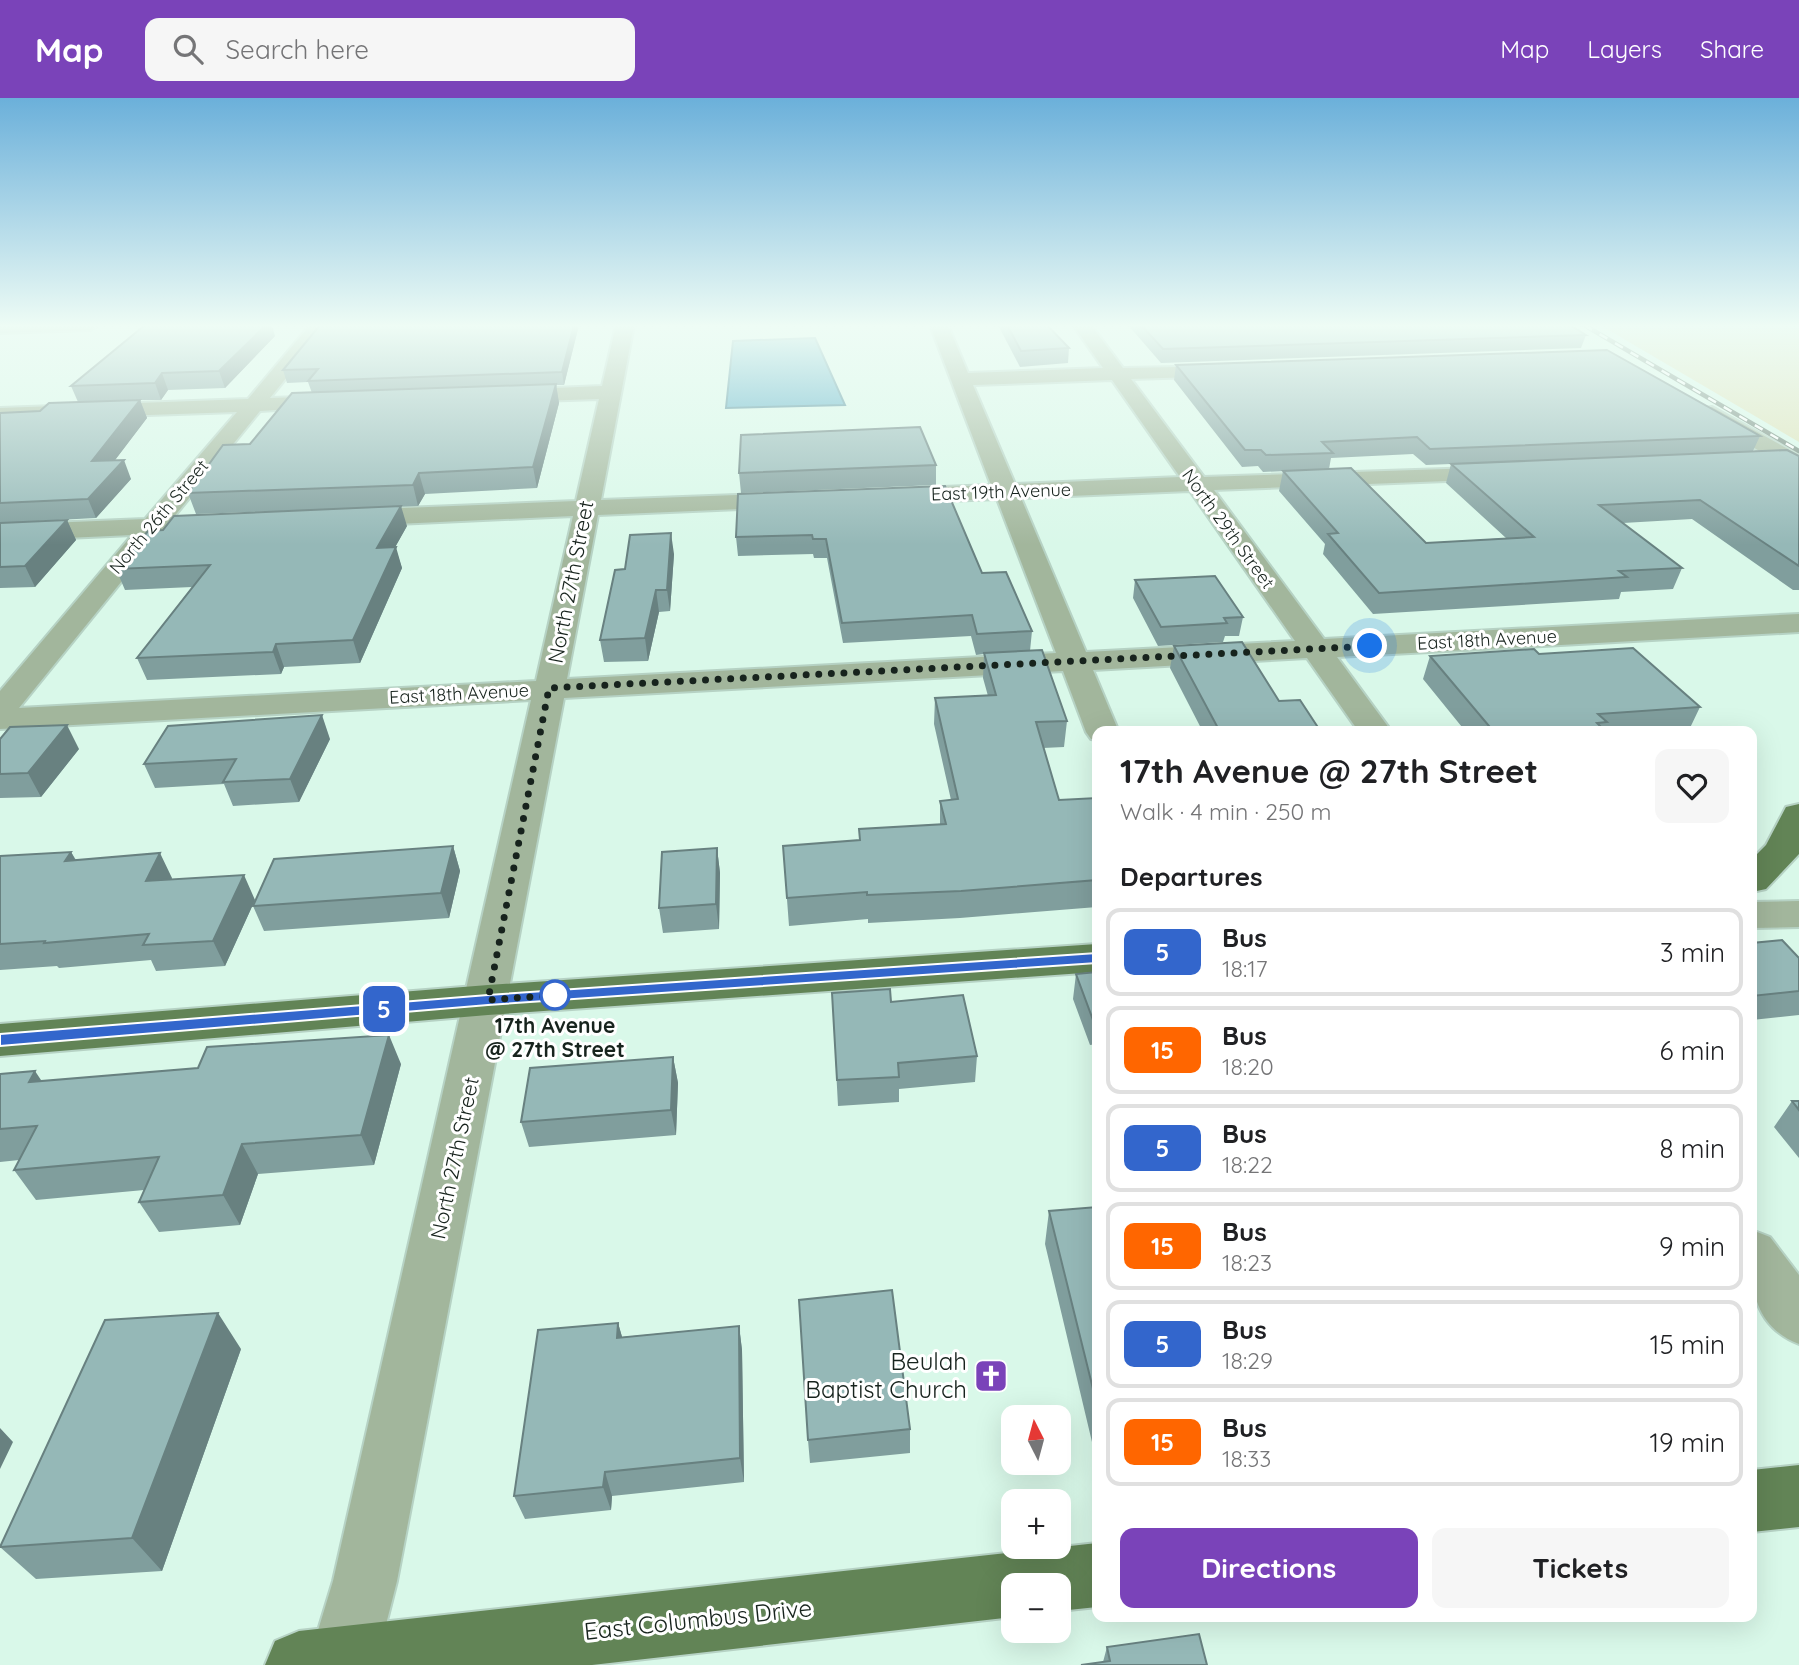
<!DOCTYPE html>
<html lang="en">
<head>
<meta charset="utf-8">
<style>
	body { margin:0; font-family:Quicksand,sans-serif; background:#f6f6f6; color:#202124; height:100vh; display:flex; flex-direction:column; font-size:26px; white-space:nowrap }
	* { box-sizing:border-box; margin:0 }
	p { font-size:23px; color:#757577 }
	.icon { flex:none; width:38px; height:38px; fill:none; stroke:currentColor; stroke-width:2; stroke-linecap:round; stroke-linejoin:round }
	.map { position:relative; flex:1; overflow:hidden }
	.drawer { position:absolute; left:1092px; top:628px; width:665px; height:896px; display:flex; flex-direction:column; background:#fff; border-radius:14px; box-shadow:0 7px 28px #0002 }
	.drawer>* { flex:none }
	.badge { padding:0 14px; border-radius:10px; font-size:24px; line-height:46px }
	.needle { width:46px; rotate:354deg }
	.tools { position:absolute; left:1001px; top:1307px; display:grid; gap:14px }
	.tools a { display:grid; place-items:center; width:70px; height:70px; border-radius:14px; background:#fff; box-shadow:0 7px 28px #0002; font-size:35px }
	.you { position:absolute; width:35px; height:35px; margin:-18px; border:5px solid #fff; border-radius:50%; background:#1a73e8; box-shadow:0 0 0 10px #1a73e833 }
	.map>.badge { position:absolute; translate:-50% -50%; box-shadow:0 0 0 4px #fff }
	h2 { padding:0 28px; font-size:26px; line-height:63px }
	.round { display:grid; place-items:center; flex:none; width:74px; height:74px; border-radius:14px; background:#f6f6f6 }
	.headline { display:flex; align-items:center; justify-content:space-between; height:119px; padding:0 28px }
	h1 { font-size:33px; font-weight:700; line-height:52px }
	.action { display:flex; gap:14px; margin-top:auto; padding:14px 28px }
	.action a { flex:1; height:80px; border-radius:14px; background:#7a43b9; color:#fff; font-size:28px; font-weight:700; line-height:80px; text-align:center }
	.action a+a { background:#f6f6f6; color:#202124 }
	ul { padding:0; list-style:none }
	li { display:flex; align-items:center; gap:21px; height:88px; margin:0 14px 10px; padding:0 14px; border:4px solid #e0e0e0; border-radius:14px }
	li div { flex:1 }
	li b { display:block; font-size:26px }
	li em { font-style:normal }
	li .badge { min-width:77px; font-weight:700; text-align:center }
	header { display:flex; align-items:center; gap:42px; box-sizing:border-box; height:98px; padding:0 35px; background:#7a43b9; color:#fff }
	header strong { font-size:33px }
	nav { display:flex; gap:38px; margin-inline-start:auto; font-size:24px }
	.search { width:490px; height:63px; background:#f6f6f6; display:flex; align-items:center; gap:18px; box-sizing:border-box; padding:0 24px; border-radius:14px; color:#757577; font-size:26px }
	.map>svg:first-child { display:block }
</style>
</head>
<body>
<header>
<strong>Map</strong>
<div class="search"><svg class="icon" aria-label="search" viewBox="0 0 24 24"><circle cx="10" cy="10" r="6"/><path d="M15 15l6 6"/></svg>Search here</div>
<nav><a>Map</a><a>Layers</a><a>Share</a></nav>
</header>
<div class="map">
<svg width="1799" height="1567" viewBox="0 0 1799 1567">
	<rect width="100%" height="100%" fill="#d9f8e9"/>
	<!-- green -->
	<path fill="#dfe2b8" d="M 1600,227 L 1799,227 L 1799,344 Z"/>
	<!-- water -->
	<path fill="#50a9c4" stroke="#3f8192" stroke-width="2" d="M 815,240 L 845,307 L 726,310 L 733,243 Z"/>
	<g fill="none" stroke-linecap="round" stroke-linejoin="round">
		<defs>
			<path id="minor" d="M 0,227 L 99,227 L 90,232 L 0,235 Z
				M 310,227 L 329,227 L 270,300 L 334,298 L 344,304 L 341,308 L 260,313 L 173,420 L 228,421 L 232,426 L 228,431 L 160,436 L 19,610 L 536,583 L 573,418 L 353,428 L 344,425 L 340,420 L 344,415 L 353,412 L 576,403 L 599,301 L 506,304 L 496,298 L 506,292 L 602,288 L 616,227 L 634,227 L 601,402 L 789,395 L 798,397 L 801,402 L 798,407 L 789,409 L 598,417 L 567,581 L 1056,555 L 997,401 L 895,405 L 886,403 L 883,398 L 886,393 L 895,391 L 991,387 L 930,227 L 948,227 L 968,275 L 1103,270 L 1073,227 L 1091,227 L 1123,270 L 1234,268 L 1237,272 L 1234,276 L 1227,278 L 1131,281 L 1204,379 L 1507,369 L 1511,374 L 1507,379 L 1499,381 L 1214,392 L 1324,541 L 1799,516 L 1799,534 L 1337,559 L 1392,634 L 1359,634 L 1307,560 L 1093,572 L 1119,634 L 1097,634 L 1097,642 L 1091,641 L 1086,634 L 1063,573 L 564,600 L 397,1483 L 377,1562 L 374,1567 L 312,1567 L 309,1562 L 333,1483 L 531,602 L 0,631 L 0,593 L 132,437 L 0,443 L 0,427 L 145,421 L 237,314 L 0,322 L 0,310 L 248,301 ZM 1112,282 L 1180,379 L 1015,386 L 973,287 ZM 1190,393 L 1295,543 L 1086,554 L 1021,400 Z
				M 1712,309 L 1799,357 L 1799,367 L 1783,367 L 1704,320 L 1701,315 L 1704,310 Z
				M 1799,803 L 1799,829 L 1752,830 L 1752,804 Z
				M 1752,1132 L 1770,1139 L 1799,1177 L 1799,1246 C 1748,1226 1750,1179 1752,1132 Z"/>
			<path id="major" d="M 1799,706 L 1799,756 L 1766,791 L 1752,794 L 1752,761 L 1766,747 L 1786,709 Z
				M 1097,846 L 1097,874 L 488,917 L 0,958 L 0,926 L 488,887 Z
				M 1799,1367 L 1799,1429 L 1752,1434 L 1752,1372 Z
				M 1097,1445 L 1097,1509 L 1059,1513 L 1059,1488 L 1013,1488 L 1013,1519 L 592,1567 L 265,1567 L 275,1543 L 299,1533 Z"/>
		</defs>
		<!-- minor casing -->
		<use href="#minor" stroke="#b6d2c4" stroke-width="4"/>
		<!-- major casing -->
		<use href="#major" stroke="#b6d2c4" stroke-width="4"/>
		<!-- minor -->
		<use href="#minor" fill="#a2b69c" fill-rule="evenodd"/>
		<!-- major -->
		<use href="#major" fill="#628456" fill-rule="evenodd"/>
		<defs>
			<path id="rail" d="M 1584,227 L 1799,353"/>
		</defs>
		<!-- rail casing -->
		<use href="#rail" stroke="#6f8479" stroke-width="4.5"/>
		<!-- rail -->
		<use href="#rail" stroke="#fff" stroke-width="2.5" stroke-dasharray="9" stroke-linecap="butt"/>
	</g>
	<!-- wall -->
	<path fill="#809e9d" d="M 579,227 L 564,287 L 556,287 L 559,305 L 537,390 L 425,396 L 418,408 L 196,416 L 188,395 L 312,295 L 308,284 L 287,285 L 283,272 Z
		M 998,227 L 1049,227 L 1049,229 L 1069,250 L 1068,265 L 1020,269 Z
		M 1128,227 L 1570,227 L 1586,237 L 1581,250 L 1161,265 Z
		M 275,238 L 225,290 L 168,292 L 161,302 L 140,302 L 147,320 L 114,363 L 131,381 L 96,420 L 0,425 L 0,315 L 40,313 L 78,304 L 71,288 Z
		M 1176,267 L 1760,338 L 1753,353 L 1799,358 L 1799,492 L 1793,492 L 1692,421 L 1623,425 L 1682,470 L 1673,491 L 1621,494 L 1619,501 L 1373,516 L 1323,456 L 1325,446 L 1279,393 L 1283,373 L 1426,445 L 1506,440 L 1446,385 L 1451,366 L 1426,367 L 1413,356 L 1331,360 L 1329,371 L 1263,374 L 1258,368 L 1242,369 L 1174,282 Z
		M 936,367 L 936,387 L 741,395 L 739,375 Z
		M 738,396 L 982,475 L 1032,533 L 1030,553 L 1067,623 L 1064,649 L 1043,650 L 1059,702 L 1097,700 L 1097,809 L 960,820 L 868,825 L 868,821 L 789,828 L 783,748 L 859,742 L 859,731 L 940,726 L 940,703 L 951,702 L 934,626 L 935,600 L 988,598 L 983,580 L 984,556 L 976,557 L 971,538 L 843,545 L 827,460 L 814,460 L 813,456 L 738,458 L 736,439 Z
		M 67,422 L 76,442 L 35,489 L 0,490 L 0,425 Z
		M 407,428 L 395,449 L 402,470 L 360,565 L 284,569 L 281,576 L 147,582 L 137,560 L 192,489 L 125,492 L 116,471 Z
		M 674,456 L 670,513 L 659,514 L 648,563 L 604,564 L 600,542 L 625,471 Z
		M 1135,482 L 1243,519 L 1239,538 L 1225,538 L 1223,544 L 1158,548 L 1133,500 Z
		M 1174,548 L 1279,603 L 1321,634 L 1203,634 L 1170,570 Z
		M 1430,558 L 1700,609 L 1689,632 L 1666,634 L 1466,634 L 1423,581 Z
		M 330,641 L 299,704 L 233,708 L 224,686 L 155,690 L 144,666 Z
		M 79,651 L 41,699 L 0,700 L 0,676 Z
		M 453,748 L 460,773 L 449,820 L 264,833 L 253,808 Z
		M 717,750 L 720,775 L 719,831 L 663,835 L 659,810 Z
		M 71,754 L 76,762 L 172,780 L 171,782 L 255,802 L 225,868 L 156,873 L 151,862 L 59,870 L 57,868 L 0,872 L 0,758 Z
		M 1752,845 L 1799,860 L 1799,917 L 1752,922 Z
		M 1097,874 L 1097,946 L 1090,947 L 1073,901 L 1076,876 Z
		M 832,895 L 891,904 L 977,958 L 975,984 L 899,991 L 899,1004 L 838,1008 Z
		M 673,959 L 678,985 L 676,1037 L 529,1049 L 521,1024 Z
		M 401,966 L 374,1067 L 258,1076 L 240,1127 L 159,1134 L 139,1104 L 144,1092 L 36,1102 L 14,1072 L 19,1062 L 0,1064 L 0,976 L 41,983 Z
		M 1792,1003 L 1799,1003 L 1799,1060 L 1774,1029 Z
		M 1097,1109 L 1097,1343 L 1092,1344 L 1045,1146 L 1049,1113 Z
		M 618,1225 L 622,1239 L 739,1228 L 742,1252 L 744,1384 L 612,1398 L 611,1412 L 525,1421 L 514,1398 Z
		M 241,1251 L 162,1473 L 36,1481 L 0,1449 Z
		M 910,1331 L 910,1355 L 810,1365 L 808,1342 Z
		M 1107,1549 L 1207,1567 L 1103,1564 Z"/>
	<!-- shaded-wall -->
	<path fill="#688180" d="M 266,227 L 272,227 L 275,238 L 225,290 L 219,273 Z
		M 574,227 L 579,227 L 564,287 L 562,274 Z
		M 162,275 L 168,292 L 161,302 L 155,285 Z
		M 556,286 L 559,305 L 537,390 L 533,369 Z
		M 140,302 L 147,320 L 100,382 L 92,363 Z
		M 124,362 L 131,381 L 96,420 L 88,401 Z
		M 419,375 L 425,396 L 418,408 L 413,387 Z
		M 401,408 L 407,428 L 383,471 L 377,450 Z
		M 67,422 L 76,442 L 35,489 L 25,468 Z
		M 671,435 L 674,456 L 670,513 L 667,492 Z
		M 396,449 L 402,470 L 360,565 L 353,542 Z
		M 656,492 L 659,514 L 648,563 L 645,540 Z
		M 276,546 L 284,569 L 281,576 L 273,554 Z
		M 322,617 L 330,641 L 299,704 L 290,681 Z
		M 67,627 L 79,651 L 41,699 L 28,675 Z
		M 453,748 L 460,773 L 449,820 L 441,795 Z
		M 717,750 L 720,775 L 719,831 L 716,806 Z
		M 71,754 L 84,778 L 65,763 Z
		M 160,755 L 172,780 L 159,808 L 146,783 Z
		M 244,777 L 255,802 L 225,868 L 213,843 Z
		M 389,937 L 401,966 L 374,1067 L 361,1037 Z
		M 673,959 L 678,985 L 676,1037 L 671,1012 Z
		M 35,973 L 55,1003 L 29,984 Z
		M 242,1046 L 258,1076 L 240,1127 L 223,1097 Z
		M 218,1215 L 241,1251 L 162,1473 L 132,1440 Z
		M 618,1225 L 625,1249 L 617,1240 Z
		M 739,1228 L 742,1252 L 744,1384 L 740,1360 Z
		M 0,1330 L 13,1344 L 0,1371 Z
		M 605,1374 L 612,1398 L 611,1412 L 603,1389 Z"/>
	<!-- building -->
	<path fill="#95b8b7" stroke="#688180" stroke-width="2" d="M 145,227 L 266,227 L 219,273 L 162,275 L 155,285 L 71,288 Z
		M 320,227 L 574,227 L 562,274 L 308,283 L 318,271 L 283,272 Z
		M 1007,227 L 1047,227 L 1069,250 L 1021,253 Z
		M 1141,227 L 1570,227 L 1586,237 L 1163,251 Z
		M 1607,252 L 1760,338 L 1430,351 L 1417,339 L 1322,344 L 1333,355 L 1266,357 L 1261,352 L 1245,352 L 1176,267 Z
		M 556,286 L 533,369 L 419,375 L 413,387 L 188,395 L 223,347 L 250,346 L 292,295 Z
		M 140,302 L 92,363 L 124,362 L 88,401 L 0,405 L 0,315 L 40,313 L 49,305 Z
		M 920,329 L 936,367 L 739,375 L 741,337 Z
		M 1787,352 L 1799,358 L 1799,468 L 1700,402 L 1599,407 L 1682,470 L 1619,473 L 1627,479 L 1379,495 L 1328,436 L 1338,435 L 1283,373 L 1351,370 L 1426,445 L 1534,439 L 1451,366 Z
		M 945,388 L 982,475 L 1006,474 L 1032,533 L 977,536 L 972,517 L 842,525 L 826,441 L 813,441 L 812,437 L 736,439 L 738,396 Z
		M 401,408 L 377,450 L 396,449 L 353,542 L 276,546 L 273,554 L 137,560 L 210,467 L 116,471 L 148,433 L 163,432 L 174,418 Z
		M 67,422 L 25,468 L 0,469 L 0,425 Z
		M 671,435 L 667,492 L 656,492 L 645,540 L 600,542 L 615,472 L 625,471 L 630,437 Z
		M 1215,478 L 1243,519 L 1224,520 L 1227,525 L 1161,529 L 1135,482 Z
		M 1242,544 L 1279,603 L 1300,602 L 1321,634 L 1224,634 L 1222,632 L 1219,632 L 1174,548 Z
		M 1633,550 L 1700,609 L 1598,616 L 1607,624 L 1597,625 L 1606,634 L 1494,634 L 1430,558 L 1534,551 L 1539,556 Z
		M 1042,552 L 1067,623 L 1036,624 L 1059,702 L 1097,700 L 1097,782 L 961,793 L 867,797 L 867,794 L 787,800 L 783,748 L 860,742 L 859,731 L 946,726 L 940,703 L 958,701 L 935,600 L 996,597 L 984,555 Z
		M 322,617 L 290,681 L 223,684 L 236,661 L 144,666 L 168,628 Z
		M 67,627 L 28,675 L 0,676 L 0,641 L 10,629 Z
		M 453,748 L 441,795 L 253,808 L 274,761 Z
		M 717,750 L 716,806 L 659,810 L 662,754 Z
		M 71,754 L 65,763 L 160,755 L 146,783 L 244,777 L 213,843 L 143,847 L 149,836 L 44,845 L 45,843 L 0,846 L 0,758 Z
		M 1782,842 L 1799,860 L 1799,893 L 1752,898 L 1752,845 Z
		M 1097,874 L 1097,921 L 1093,922 L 1076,876 Z
		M 890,891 L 891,904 L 963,897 L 977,958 L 898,965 L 899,979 L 837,982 L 832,895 Z
		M 389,937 L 361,1037 L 242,1046 L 223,1097 L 139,1104 L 159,1059 L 14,1072 L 37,1028 L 0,1031 L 0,976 L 35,973 L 29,984 L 198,970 L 207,949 Z
		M 673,959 L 671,1012 L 521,1024 L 530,970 Z
		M 1792,1003 L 1799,1003 L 1799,1012 Z
		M 1097,1109 L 1097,1307 L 1049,1113 Z
		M 892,1192 L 910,1331 L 808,1342 L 799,1202 Z
		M 218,1215 L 132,1440 L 0,1449 L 105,1222 Z
		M 618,1225 L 617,1240 L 739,1228 L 740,1360 L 605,1374 L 603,1389 L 514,1398 L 538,1232 Z
		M 1199,1536 L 1207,1567 L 1081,1567 L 1110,1563 L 1107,1549 Z"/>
	<!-- sky -->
	<linearGradient id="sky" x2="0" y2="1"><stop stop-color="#6bb0da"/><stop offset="0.51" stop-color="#eefcf5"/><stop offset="1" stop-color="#eefcf5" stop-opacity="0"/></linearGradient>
	<rect width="1799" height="447" fill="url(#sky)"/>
	<!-- line -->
	<path fill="#36c" stroke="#fff" stroke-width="2" d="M 1097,855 L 1105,860 L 1097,865 L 488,907 L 0,948 L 0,936 L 488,897 Z"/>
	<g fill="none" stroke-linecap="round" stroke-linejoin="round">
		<!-- walk -->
		<path stroke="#17231d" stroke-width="7" stroke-dasharray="0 12.6" d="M 555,897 L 488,902 L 549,590 L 1370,548"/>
	</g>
	<!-- icons -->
	<defs>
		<symbol id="church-square" viewBox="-11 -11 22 22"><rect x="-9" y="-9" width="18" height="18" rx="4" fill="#7a43b9" stroke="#fff"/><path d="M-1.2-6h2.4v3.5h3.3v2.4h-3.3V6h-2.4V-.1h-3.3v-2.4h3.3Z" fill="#fff"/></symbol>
	</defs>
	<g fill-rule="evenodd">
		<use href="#church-square" x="972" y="1259" width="38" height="38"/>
	</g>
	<!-- markers -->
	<circle fill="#fff" stroke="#36c" stroke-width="3.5" cx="555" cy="897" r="14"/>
	<g text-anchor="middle" stroke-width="6" stroke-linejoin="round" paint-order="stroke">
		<!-- far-street labels -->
		<g font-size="18" fill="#17231d" stroke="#fff">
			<text transform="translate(1001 394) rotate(-2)" y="6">East 19th Avenue</text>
			<text transform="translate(159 419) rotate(-50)" y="6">North 26th Street</text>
			<text transform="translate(1228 431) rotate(54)" y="6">North 29th Street</text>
			<text transform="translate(1487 542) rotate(-3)" y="6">East 18th Avenue</text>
			<text transform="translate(459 596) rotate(-3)" y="6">East 18th Avenue</text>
		</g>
		<!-- street labels -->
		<g font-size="21" fill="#17231d" stroke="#fff">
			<text transform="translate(571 484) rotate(-79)" y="7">North 27th Street</text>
			<text transform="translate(455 1060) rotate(-78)" y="7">North 27th Street</text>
		</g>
		<!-- stop labels -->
		<g font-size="21" font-weight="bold" fill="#17231d" stroke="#fff">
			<text x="555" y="935">17th Avenue<tspan x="555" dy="24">@ 27th Street</tspan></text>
		</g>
		<!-- near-poi labels -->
		<g font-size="24" fill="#17231d" stroke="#fff" text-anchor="end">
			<text x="967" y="1272">Beulah<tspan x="967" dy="28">Baptist Church</tspan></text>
		</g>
		<!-- near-street labels -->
		<g font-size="24" fill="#17231d" stroke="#fff">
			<text transform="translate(698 1522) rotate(-6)" y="8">East Columbus Drive</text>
		</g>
	</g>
</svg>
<div class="tools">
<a><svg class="needle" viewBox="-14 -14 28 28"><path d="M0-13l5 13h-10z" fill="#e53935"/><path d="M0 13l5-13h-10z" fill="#757577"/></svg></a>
<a>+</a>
<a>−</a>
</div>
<div class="you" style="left:1370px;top:548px"></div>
<b class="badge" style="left:384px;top:911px;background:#36c;color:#fff">5</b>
<section class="drawer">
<div class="headline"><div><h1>17th Avenue @ 27th Street</h1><p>Walk · 4 min · 250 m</p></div><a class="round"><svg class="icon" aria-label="heart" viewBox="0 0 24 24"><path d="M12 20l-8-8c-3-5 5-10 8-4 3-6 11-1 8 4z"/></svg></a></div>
<h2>Departures</h2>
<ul>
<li><span class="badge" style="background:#36c;color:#fff">5</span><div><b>Bus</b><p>18:17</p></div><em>3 min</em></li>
<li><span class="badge" style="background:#f60;color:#fff">15</span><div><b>Bus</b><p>18:20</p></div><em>6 min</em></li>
<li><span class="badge" style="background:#36c;color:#fff">5</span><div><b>Bus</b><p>18:22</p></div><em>8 min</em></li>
<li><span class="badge" style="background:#f60;color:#fff">15</span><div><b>Bus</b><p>18:23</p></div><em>9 min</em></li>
<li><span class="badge" style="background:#36c;color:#fff">5</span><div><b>Bus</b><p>18:29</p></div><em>15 min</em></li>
<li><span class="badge" style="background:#f60;color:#fff">15</span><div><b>Bus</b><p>18:33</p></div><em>19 min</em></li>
</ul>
<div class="action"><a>Directions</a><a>Tickets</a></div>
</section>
</div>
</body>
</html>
